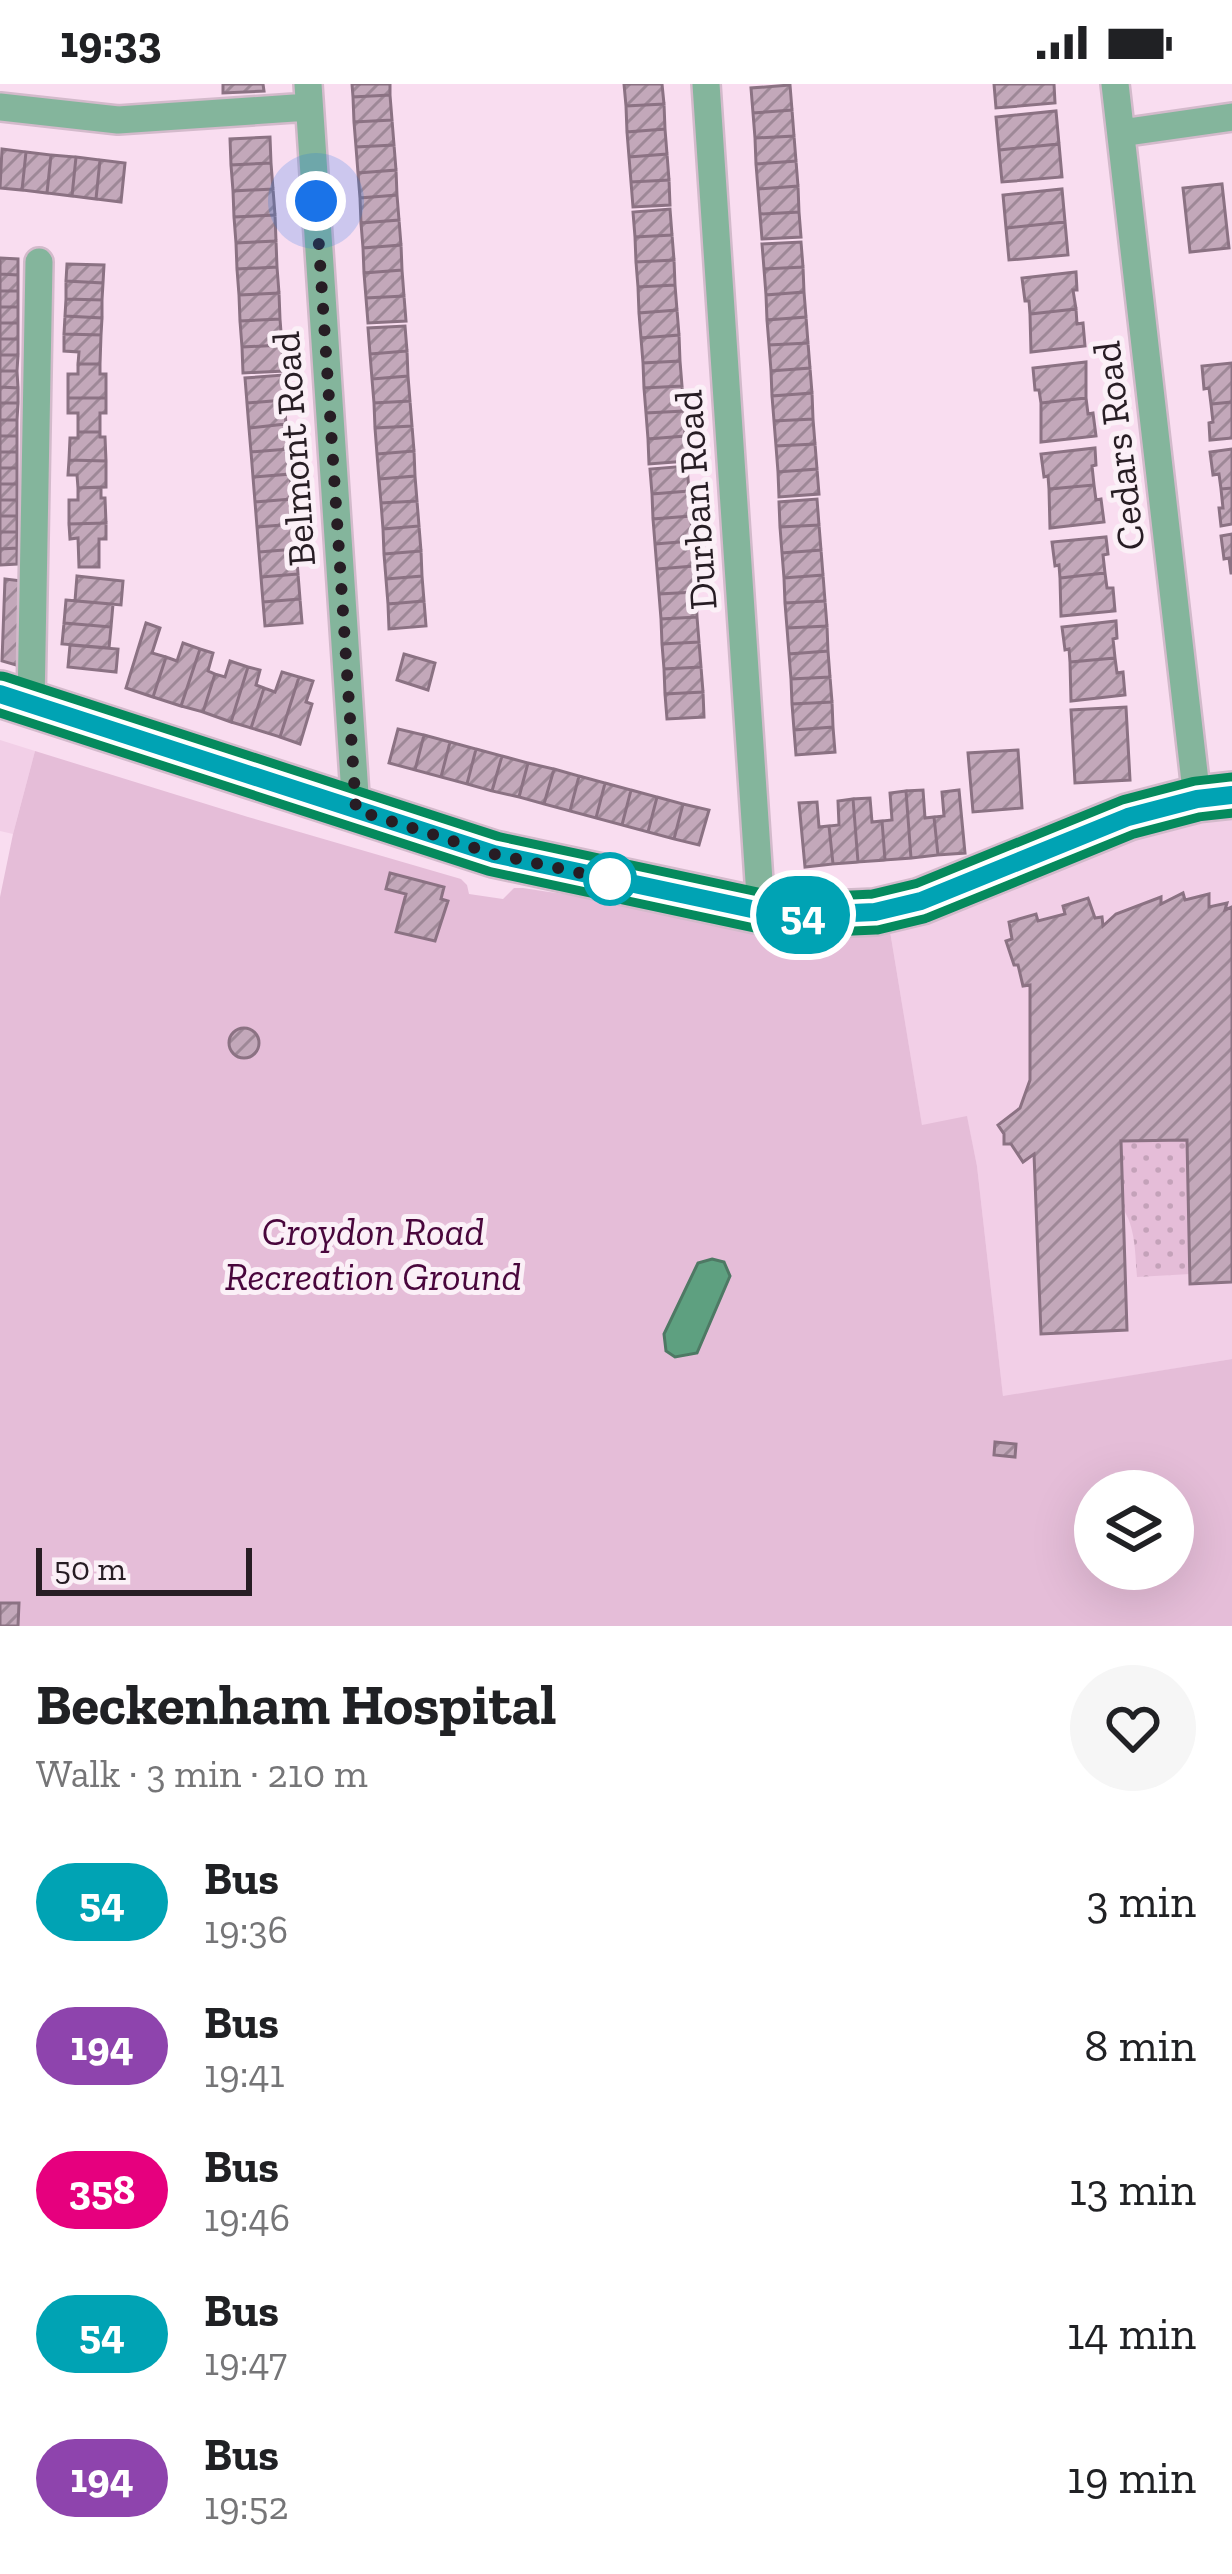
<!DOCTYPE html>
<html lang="en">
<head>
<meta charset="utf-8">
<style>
	body { margin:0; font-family:"Zilla Slab",serif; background:#f6f6f6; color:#202124; height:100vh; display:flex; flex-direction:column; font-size:45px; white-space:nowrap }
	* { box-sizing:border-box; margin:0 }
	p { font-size:39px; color:#757577 }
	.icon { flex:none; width:66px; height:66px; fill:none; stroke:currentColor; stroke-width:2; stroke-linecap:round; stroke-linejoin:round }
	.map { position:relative; height:1542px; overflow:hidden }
	.side { display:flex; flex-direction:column; background:#fff; flex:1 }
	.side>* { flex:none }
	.badge { padding:0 24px; border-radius:39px; font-size:42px; line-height:78px }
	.controls { position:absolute; left:1074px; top:1386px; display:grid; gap:24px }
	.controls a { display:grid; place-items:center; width:120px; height:120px; border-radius:50%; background:#fff; box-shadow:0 12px 48px #0002; font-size:60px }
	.scale { position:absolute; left:36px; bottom:30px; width:216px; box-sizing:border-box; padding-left:12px; border:6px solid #271d24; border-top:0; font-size:33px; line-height:42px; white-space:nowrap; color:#271d24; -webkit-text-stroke:9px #fbf0f7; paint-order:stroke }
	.you { position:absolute; width:60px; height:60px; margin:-30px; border:9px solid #fff; border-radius:50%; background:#1a73e8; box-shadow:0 0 0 18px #1a73e833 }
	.map>.badge { position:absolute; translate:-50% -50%; box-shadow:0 0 0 6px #fff }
	.round { display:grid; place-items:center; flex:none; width:126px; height:126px; border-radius:63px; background:#f6f6f6 }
	.overview { display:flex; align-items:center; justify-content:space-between; height:204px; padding:0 36px }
	h1 { font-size:57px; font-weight:700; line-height:90px }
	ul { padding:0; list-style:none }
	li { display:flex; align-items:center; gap:36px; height:144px; padding:0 36px }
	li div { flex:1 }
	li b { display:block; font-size:45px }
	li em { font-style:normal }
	li .badge { min-width:132px; font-weight:700; text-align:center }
	.status { display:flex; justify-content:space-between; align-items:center; height:84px; padding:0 60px; background:#fff; direction:ltr }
	.status svg { height:33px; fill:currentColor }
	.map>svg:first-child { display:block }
</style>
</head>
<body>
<div class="status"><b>19:33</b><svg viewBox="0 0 49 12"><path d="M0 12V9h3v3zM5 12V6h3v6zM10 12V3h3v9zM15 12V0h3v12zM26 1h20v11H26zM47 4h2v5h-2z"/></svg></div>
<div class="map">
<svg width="1232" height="1542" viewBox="0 0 1232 1542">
	<defs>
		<pattern id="grass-dots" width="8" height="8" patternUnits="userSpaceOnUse" patternTransform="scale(3)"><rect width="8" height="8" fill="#e5bdd8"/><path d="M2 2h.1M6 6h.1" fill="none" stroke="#c4a2b9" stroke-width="1.8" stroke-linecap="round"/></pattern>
		<pattern id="building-hatch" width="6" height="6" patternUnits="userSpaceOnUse" patternTransform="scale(3)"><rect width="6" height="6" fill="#c3a8ba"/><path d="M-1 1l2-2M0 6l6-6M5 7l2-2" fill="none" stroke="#9e8897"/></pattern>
	</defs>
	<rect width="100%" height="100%" fill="#f9ddf0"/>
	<!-- built -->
	<path fill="#f2cfe7" d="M 0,656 L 35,667 L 13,750 L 0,747 Z
		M 1232,725 L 1232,1275 L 1003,1313 L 977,1082 L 967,1033 L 922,1042 L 890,847 L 1104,759 Z"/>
	<!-- grass -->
	<path fill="url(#grass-dots)" d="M 1187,1056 L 1190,1190 L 1137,1193 C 1135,1171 1136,1144 1123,1125 L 1121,1057 Z"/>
	<!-- park -->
	<path fill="#e5bdd8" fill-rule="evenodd" d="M 35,667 L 248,733 L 461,795 L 467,801 L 469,810 L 503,815 L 514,804 L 523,804 C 553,809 584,812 615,818 C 713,837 787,862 890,847 L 922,1041 L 967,1032 L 977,1082 L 1003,1312 L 1232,1275 L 1232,1542 L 0,1542 L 0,813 L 13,750 ZM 1095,1407 L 1173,1407 L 1173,1485 L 1095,1485 Z"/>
	<!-- water -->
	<path fill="#5ea080" stroke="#4e7964" stroke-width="3" d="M 712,1175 L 724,1178 L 730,1192 L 697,1269 L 675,1273 L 666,1267 L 664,1250 L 698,1179 Z"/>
	<!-- building -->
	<path fill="url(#building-hatch)" stroke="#8b7283" stroke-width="3" d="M 223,0 L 263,0 L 264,7 L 223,9 Z
		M 352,0 L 390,0 L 390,11 L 353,13 Z
		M 624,0 L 662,0 L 664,20 L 626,22 Z
		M 994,0 L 1054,0 L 1055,19 L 996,24 Z
		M 790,1 L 792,26 L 753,29 L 751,4 Z
		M 390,11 L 392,36 L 354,38 L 353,13 Z
		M 664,20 L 665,45 L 627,48 L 626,22 Z
		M 792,26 L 794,52 L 755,54 L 753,29 Z
		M 1056,27 L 1059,60 L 999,66 L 996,33 Z
		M 392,36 L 394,61 L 356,63 L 354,38 Z
		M 665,45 L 667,70 L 629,73 L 627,48 Z
		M 794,52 L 796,77 L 756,80 L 755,54 Z
		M 270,53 L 271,79 L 231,81 L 230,55 Z
		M 1059,60 L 1062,93 L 1002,98 L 999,66 Z
		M 394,61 L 396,86 L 358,89 L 356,63 Z
		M 2,65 L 26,68 L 22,106 L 0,104 Z
		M 26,68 L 51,71 L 47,109 L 22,106 Z
		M 667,70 L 669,96 L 631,98 L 629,73 Z
		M 51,71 L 76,73 L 72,112 L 47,109 Z
		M 76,73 L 100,76 L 96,115 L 72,112 Z
		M 100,76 L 125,79 L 121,118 L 96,115 Z
		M 796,77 L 798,102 L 758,105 L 756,80 Z
		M 271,79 L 273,105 L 233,107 L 231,81 Z
		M 396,86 L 397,111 L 360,114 L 358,89 Z
		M 669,96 L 670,121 L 633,123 L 631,98 Z
		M 1222,100 L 1229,164 L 1190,168 L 1183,104 Z
		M 798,102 L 799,128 L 760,130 L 758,105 Z
		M 273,105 L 275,131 L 234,133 L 233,107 Z
		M 1062,105 L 1065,138 L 1006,144 L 1003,111 Z
		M 397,111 L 399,136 L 361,139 L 360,114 Z
		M 670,125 L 672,151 L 635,153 L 633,128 Z
		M 799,128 L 801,153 L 762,155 L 760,130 Z
		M 275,131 L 276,157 L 236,159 L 234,133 Z
		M 399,136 L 401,161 L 363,164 L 361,139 Z
		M 1065,138 L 1068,171 L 1009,176 L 1006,144 Z
		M 672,151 L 674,176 L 636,178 L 635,153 Z
		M 276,157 L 277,183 L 237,185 L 236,159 Z
		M 801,158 L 803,183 L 764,185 L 762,160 Z
		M 401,161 L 402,186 L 364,189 L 363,164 Z
		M 0,174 L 18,175 L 18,191 L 0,190 Z
		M 674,176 L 675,201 L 638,203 L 636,178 Z
		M 67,180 L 104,181 L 103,199 L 66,197 Z
		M 277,183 L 279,209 L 239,211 L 237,185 Z
		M 803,183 L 804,208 L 766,211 L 764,185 Z
		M 402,186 L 404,212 L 366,214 L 364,189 Z
		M 1076,188 L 1077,206 L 1073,206 L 1076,225 L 1030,230 L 1029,217 L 1025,217 L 1022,194 Z
		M 0,190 L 18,191 L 18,207 L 0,207 Z
		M 66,197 L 103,199 L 102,216 L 66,215 Z
		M 675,201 L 677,226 L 639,229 L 638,203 Z
		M 0,207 L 18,207 L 18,223 L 0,223 Z
		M 804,208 L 806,233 L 767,236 L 766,211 Z
		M 279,209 L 280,235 L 240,237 L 239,211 Z
		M 404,212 L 406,237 L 368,239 L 366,214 Z
		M 66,215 L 102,216 L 102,234 L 65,232 Z
		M 0,223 L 18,223 L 18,239 L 0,239 Z
		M 1076,225 L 1077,240 L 1083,239 L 1085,262 L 1031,268 L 1030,230 Z
		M 677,226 L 679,251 L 641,254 L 639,229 Z
		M 65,232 L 102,234 L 101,251 L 64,250 Z
		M 806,233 L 808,259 L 769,261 L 767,236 Z
		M 280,235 L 282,261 L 242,263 L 240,237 Z
		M 0,239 L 18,239 L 18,255 L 0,255 Z
		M 405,242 L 407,267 L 370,270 L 368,244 Z
		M 64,250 L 101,251 L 100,280 L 78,280 L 79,268 L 64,267 Z
		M 679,251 L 680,277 L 643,279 L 641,254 Z
		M 0,255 L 18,255 L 18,271 L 0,271 Z
		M 808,259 L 810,284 L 771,287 L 769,261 Z
		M 282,261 L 284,287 L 243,289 L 242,263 Z
		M 407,267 L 408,292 L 372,295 L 370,270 Z
		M 0,271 L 18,271 L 17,287 L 0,287 Z
		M 680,277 L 682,302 L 644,304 L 643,279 Z
		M 1086,278 L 1086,314 L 1041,319 L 1039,306 L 1035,306 L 1033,284 Z
		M 1232,279 L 1232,318 L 1211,320 L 1209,304 L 1204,305 L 1202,282 Z
		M 78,280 L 100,280 L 100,290 L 106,290 L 106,314 L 68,314 L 68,290 L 78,290 Z
		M 810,284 L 812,309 L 772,312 L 771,287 Z
		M 0,287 L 17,287 L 18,304 L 0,303 Z
		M 283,291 L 284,316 L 247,319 L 245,294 Z
		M 408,292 L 410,317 L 374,319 L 372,295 Z
		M 682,302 L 684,327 L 646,329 L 644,304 Z
		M 0,303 L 18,304 L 18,319 L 0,319 Z
		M 812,309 L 813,335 L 774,337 L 772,312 Z
		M 68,314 L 106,314 L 106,329 L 100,329 L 100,348 L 78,348 L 78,329 L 68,329 Z
		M 1086,314 L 1088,330 L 1093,329 L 1096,352 L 1041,358 L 1041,319 Z
		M 284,316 L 286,340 L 249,344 L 247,319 Z
		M 410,317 L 412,342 L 375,344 L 374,319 Z
		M 1232,318 L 1232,354 L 1210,356 L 1209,339 L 1213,338 L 1211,320 Z
		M 0,319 L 18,319 L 17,336 L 0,336 Z
		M 684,327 L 685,352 L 648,355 L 646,329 Z
		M 813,335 L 815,360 L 776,362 L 774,337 Z
		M 0,336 L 17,336 L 17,352 L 0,352 Z
		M 286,340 L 289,365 L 251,368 L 249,344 Z
		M 412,342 L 414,367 L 377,370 L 375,344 Z
		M 78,348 L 100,348 L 100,353 L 105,353 L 106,377 L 69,376 L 70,354 L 78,354 Z
		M 0,352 L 17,352 L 17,368 L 0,368 Z
		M 685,352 L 687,377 L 649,380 L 648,355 Z
		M 815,360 L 817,385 L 778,388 L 776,362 Z
		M 1095,364 L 1096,381 L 1092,382 L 1094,401 L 1049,405 L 1048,392 L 1044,393 L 1041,370 Z
		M 289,365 L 290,390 L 253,393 L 251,368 Z
		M 1232,365 L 1232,404 L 1221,405 L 1219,390 L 1213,391 L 1210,368 Z
		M 414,367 L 415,392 L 379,395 L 377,370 Z
		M 0,368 L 17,368 L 17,384 L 0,384 Z
		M 69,376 L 106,377 L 106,403 L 78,404 L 77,391 L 68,391 Z
		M 687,382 L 689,407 L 652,410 L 650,385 Z
		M 0,384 L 17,384 L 17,400 L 0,400 Z
		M 817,385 L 819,410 L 779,413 L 778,388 Z
		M 290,390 L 292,415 L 255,418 L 253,393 Z
		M 415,392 L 417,417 L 381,419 L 379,395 Z
		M 0,400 L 17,400 L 17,416 L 0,416 Z
		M 1094,401 L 1096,416 L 1101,415 L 1104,438 L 1050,444 L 1049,405 Z
		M 101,403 L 101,414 L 105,414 L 106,439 L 69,440 L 69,416 L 78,416 L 78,404 Z
		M 1232,404 L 1232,440 L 1221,442 L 1219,424 L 1223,424 L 1221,405 Z
		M 689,407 L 691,432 L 653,435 L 652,410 Z
		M 292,415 L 295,440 L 257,443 L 255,418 Z
		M 817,415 L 819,441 L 780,443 L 779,418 Z
		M 0,416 L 17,416 L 17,432 L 0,432 Z
		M 417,417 L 419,442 L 383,445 L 381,419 Z
		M 0,432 L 17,432 L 17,448 L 0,448 Z
		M 691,432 L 692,457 L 655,460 L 653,435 Z
		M 106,439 L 106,455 L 99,455 L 99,483 L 79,483 L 78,454 L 70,455 L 69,440 Z
		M 295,440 L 296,465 L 259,468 L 257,443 Z
		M 819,441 L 821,466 L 782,469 L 780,443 Z
		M 419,442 L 421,467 L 384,470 L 383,445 Z
		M 0,448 L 17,448 L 17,464 L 0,465 Z
		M 1232,450 L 1232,489 L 1231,489 L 1229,474 L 1224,475 L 1221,452 Z
		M 1106,453 L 1108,470 L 1103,471 L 1105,489 L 1060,494 L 1059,481 L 1055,482 L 1052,458 Z
		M 692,457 L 694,482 L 657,485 L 655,460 Z
		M 17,464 L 17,480 L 0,481 L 0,465 Z
		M 296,465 L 298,490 L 261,493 L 259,468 Z
		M 821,466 L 823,491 L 784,494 L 782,469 Z
		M 421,467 L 422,492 L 386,495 L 384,470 Z
		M 694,482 L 696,508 L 659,510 L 657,485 Z
		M 1105,489 L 1107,504 L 1113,504 L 1115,527 L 1061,532 L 1060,494 Z
		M 298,490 L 300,515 L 263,518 L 261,493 Z
		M 823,491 L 825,517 L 785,519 L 784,494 Z
		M 77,492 L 123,497 L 121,521 L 75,517 Z
		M 422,492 L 424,517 L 388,520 L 386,495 Z
		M 5,495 L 22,497 L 23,583 L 2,577 Z
		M 696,508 L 697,533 L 661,535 L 659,510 Z
		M 300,515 L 302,539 L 265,542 L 263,518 Z
		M 66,516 L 113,520 L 111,543 L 64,539 Z
		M 424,517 L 426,542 L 389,545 L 388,520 Z
		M 825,517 L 827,542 L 787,544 L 785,519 Z
		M 697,533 L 699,558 L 662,560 L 661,535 Z
		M 1116,537 L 1117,554 L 1113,555 L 1115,574 L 1070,578 L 1069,565 L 1065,566 L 1062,543 Z
		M 64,539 L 111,543 L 109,564 L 62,560 Z
		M 146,539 L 160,544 L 152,569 L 166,573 L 153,613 L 126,604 Z
		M 827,542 L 828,567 L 789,570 L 787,544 Z
		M 699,558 L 701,583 L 664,585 L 662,560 Z
		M 183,559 L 200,565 L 181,622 L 153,613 L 166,573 L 177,577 Z
		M 70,561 L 118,565 L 116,588 L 68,583 Z
		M 200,565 L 213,569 L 208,587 L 215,590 L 203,628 L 181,622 Z
		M 828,567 L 830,593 L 791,595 L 789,570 Z
		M 404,570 L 435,579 L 428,606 L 397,596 Z
		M 1115,574 L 1117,589 L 1123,588 L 1125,611 L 1071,617 L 1070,578 Z
		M 230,577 L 248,583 L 231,638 L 203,628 L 215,590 L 225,593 Z
		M 248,583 L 260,586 L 256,601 L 264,604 L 251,644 L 231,638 Z
		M 701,583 L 703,608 L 665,610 L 664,585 Z
		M 282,588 L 299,593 L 280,653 L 251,644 L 264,604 L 275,608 Z
		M 299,593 L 313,597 L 306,618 L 312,620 L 300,660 L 280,653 Z
		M 830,593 L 832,618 L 792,620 L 791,595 Z
		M 703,608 L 704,633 L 667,635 L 665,610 Z
		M 832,618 L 833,643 L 794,646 L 792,620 Z
		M 1126,623 L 1130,696 L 1075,699 L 1071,626 Z
		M 833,643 L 835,668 L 796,671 L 794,646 Z
		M 398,645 L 424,651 L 415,686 L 389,679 Z
		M 424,651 L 450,658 L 441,693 L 415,686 Z
		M 450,658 L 476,665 L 467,700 L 441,693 Z
		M 476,665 L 502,672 L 492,707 L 467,700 Z
		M 1018,666 L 1022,724 L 973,728 L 968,669 Z
		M 502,672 L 528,679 L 519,713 L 492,707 Z
		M 528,679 L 554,685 L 544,720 L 519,713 Z
		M 554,685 L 579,692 L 570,727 L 544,720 Z
		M 579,692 L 605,699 L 596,734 L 570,727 Z
		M 605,699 L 631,706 L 622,741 L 596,734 Z
		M 631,706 L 657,713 L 648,748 L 622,741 Z
		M 923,706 L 925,734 L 934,733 L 938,771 L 911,774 L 906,707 Z
		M 959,706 L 965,769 L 938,771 L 934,733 L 944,732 L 942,708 Z
		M 906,707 L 911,774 L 885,776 L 882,737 L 892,736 L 890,709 Z
		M 657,713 L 683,720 L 674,755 L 648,748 Z
		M 870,714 L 872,738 L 882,737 L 885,776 L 858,778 L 853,715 Z
		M 853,715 L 858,778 L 833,780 L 829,742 L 839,741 L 838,717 Z
		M 817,718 L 819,743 L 829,742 L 833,780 L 805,783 L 799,719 Z
		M 683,720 L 709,726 L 699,761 L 674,755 Z
		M 390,789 L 444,803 L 441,815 L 448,817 L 435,857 L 396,848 L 406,810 L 386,805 Z
		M 1183,809 L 1185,816 L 1209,810 L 1209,823 L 1227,819 L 1225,826 L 1232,823 L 1232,1198 L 1190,1200 L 1187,1056 L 1121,1057 L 1127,1246 L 1041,1250 L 1034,1070 L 1023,1078 L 1011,1060 L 1004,1060 L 1004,1050 L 998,1041 L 1020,1024 L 1030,996 L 1030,901 L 1023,902 L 1018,881 L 1014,881 L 1006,857 L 1012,855 L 1009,838 L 1036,830 L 1038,837 L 1065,830 L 1063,822 L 1088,814 L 1095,834 L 1102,833 L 1103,842 L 1116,830 L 1161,813 L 1161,820 Z
		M229 959a15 15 0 1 1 30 0a15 15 0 1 1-30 0Z
		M 995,1358 L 1016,1360 L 1015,1373 L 994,1371 Z
		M 0,1519 L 19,1519 L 18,1542 L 0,1542 Z"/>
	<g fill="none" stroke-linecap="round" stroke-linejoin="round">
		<defs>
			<path id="street" d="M 308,0 L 356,726
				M 706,0 L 761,827
				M 1115,0 L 1197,715
				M 0,23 L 118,36 L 309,23
				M 1121,49 L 1232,33
				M 31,620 L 39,178"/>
			<path id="primary" d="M 0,610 L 494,770 L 761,827 L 807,831 L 875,828 L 921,817 L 1128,733 L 1197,715 L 1232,711"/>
		</defs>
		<!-- street casing -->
		<use href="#street" stroke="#d3bacb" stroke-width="32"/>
		<!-- primary casing -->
		<use href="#primary" stroke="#d3bacb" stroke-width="50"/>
		<!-- street -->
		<use href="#street" stroke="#84b59c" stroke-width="27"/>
		<!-- primary -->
		<use href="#primary" stroke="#058a5d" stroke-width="45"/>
	</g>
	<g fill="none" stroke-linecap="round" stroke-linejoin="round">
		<defs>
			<path id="line" d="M 0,610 L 494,770 L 761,827 L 807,831 L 875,828 L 921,817 L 1128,733 L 1197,715 L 1232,711"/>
		</defs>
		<!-- line casing -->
		<use href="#line" stroke="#fff" stroke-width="27"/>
		<!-- line -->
		<use href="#line" stroke="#00a3b4" stroke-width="18"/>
		<!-- walk -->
		<path stroke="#271d24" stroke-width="12" stroke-dasharray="0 21.6" d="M 316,117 L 356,726 L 494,770 L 626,799 L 610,795"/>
	</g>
	<!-- markers -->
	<circle fill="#fff" stroke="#00a3b4" stroke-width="6" cx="610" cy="795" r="24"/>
	<g text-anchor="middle" stroke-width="10" stroke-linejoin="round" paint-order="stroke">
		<!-- street labels -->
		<g font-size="39" fill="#271d24" stroke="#fbf0f7">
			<text transform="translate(1118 362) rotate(-97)" y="14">Cedars Road</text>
			<text transform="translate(293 365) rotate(-94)" y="14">Belmont Road</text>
			<text transform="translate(695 416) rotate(-94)" y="14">Durban Road</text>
		</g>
		<!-- park labels -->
		<g font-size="39" font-style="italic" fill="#49063c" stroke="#fbf0f7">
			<text x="373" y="1161">Croydon Road<tspan x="373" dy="45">Recreation Ground</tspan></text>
		</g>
	</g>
</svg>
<div class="controls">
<a><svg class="icon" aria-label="layers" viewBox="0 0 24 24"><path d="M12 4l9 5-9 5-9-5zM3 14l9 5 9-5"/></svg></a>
</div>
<div class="scale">50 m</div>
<div class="you" style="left:316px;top:117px"></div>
<b class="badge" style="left:803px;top:831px;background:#00a3b4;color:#fff">54</b>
</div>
<section class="side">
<div class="overview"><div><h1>Beckenham Hospital</h1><p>Walk · 3 min · 210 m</p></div><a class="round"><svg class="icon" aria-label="heart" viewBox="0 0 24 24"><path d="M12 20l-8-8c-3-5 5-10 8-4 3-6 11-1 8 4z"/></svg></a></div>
<ul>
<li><span class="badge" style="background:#00a3b4;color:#fff">54</span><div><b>Bus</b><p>19:36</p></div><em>3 min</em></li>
<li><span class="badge" style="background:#8e44ad;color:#fff">194</span><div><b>Bus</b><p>19:41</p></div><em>8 min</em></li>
<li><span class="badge" style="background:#e6007e;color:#fff">358</span><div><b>Bus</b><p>19:46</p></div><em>13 min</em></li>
<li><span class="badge" style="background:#00a3b4;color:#fff">54</span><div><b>Bus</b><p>19:47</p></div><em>14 min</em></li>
<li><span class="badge" style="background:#8e44ad;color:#fff">194</span><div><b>Bus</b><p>19:52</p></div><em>19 min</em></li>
</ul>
</section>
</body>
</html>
